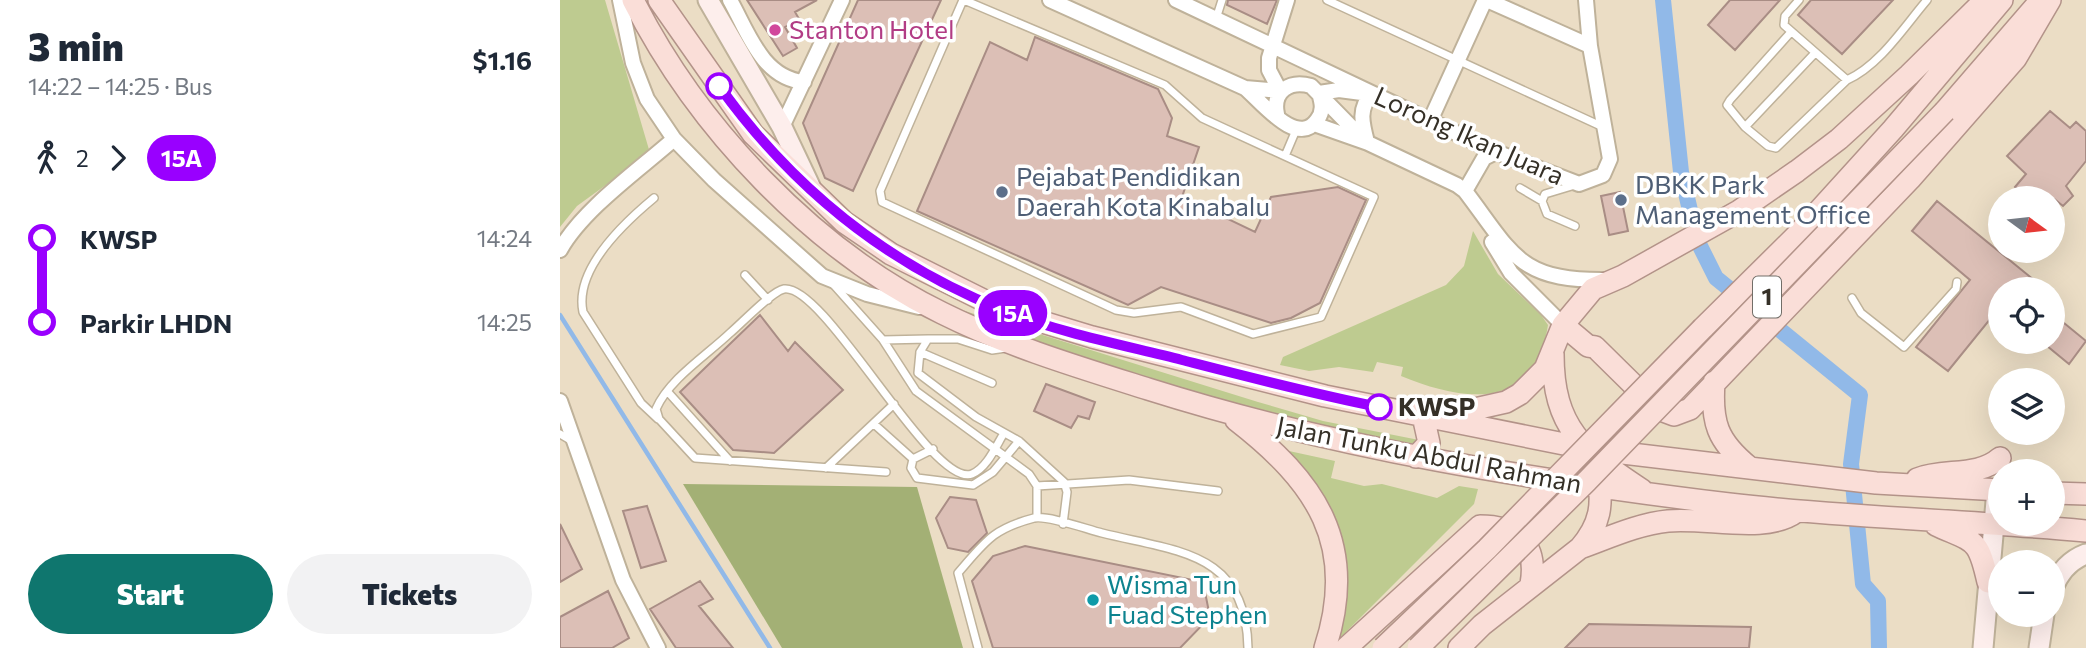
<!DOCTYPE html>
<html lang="en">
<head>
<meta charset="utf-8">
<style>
	body { margin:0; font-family:Commissioner,sans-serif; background:#f2f2f3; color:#1f2937; height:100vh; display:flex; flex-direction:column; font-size:26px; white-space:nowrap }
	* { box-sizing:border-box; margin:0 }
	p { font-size:23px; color:#747a83 }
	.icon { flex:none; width:38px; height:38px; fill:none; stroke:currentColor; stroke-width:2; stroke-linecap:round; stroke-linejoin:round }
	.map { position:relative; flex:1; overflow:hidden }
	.drawer { display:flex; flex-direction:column; background:#fff; width:560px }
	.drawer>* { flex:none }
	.badge { padding:0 14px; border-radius:23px; font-size:24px; line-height:46px }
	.needle { width:46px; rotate:105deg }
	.buttons { position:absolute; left:1428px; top:186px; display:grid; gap:14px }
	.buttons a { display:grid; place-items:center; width:77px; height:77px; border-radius:50%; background:#fff; box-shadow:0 7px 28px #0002; font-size:35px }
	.map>.badge { position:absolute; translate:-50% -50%; box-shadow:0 0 0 4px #fff }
	.legs { display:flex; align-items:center; gap:10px; height:77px; padding:0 28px; font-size:23px }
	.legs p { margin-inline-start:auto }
	.headline { display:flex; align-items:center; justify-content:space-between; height:119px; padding:0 28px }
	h1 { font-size:38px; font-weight:800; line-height:52px }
	.action { display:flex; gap:14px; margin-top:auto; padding:14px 28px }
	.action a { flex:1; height:80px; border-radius:42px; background:#0f766e; color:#fff; font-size:28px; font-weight:800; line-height:80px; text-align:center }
	.action a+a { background:#f2f2f3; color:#1f2937 }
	ul { padding:0 28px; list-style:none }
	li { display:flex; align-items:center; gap:24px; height:84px; font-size:26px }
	li i { display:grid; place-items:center; width:10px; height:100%; margin:0 9px; background:currentColor }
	li i::after { content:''; width:18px; height:18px; margin:-9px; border:5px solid; border-radius:50%; background:#fff }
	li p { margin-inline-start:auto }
	li:first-child i { background:linear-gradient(#0000 50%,currentColor 0) }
	li:last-child i { background:linear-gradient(currentColor 50%,#0000 0) }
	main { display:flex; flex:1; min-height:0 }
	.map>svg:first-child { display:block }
</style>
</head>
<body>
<main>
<section class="drawer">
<div class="headline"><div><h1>3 min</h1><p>14:22 – 14:25 · Bus</p></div><b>$1.16</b></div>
<div class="legs"><svg class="icon" aria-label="walk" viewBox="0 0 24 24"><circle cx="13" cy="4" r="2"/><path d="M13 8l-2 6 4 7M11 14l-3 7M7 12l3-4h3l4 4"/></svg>2<svg class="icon" aria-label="forward" viewBox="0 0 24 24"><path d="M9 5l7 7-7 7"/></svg><b class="badge" style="background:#90f;color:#fff">15A</b></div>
<ul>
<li><i style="color:#90f"></i><b>KWSP</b><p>14:24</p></li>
<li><i style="color:#90f"></i><b>Parkir LHDN</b><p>14:25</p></li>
</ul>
<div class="action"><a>Start</a><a>Tickets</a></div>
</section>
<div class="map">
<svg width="1526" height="648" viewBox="0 0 1526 648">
	<rect width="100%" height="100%" fill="#ebddc5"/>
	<!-- green -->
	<path fill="#becb90" d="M 0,0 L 45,0 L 90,153 L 17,206 L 0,227 Z
		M 913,231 L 938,274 L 981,315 L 988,325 C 975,412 904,402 841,376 L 843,367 L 817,362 L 813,372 L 779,367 L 749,371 L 720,365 L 723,357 L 886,285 L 904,266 Z
		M 392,307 L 698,402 L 763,421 L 859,440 L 858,444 L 808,437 L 695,410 L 435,331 Z
		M 729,451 L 775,461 L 771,478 L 804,486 L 822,484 L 877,498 L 899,486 L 918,489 L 914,504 L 776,642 L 762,497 Z"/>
	<!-- forest -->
	<path fill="#a3b075" d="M 123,484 L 357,487 L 403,648 L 222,648 Z"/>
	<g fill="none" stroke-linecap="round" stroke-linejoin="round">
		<!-- stream -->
		<path stroke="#91b9e8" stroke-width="4.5" d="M 0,315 L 210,648"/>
		<!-- canal -->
		<path stroke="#91b9e8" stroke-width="16" d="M 1103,0 L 1121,172 L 1137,240 L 1156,278 L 1300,395 L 1291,464 L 1303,584 L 1318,601 L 1319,648"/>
	</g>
	<!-- building -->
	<path fill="#dcbfb6" stroke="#a98d85" stroke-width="2" d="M 187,0 L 257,0 L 235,12 L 239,19 L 225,27 L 237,48 L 223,56 Z
		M 298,0 L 381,0 L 293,191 L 265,178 L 243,123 Z
		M 668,0 L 717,0 L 707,24 L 667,5 Z
		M 1170,0 L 1220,0 L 1175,50 L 1148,25 Z
		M 1251,0 L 1333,0 L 1282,54 L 1238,15 Z
		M 475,37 L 598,89 L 612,118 L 607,136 L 639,147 L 622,197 L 695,232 L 711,197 L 778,187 L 806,200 L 760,303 L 731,318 L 711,323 L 601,287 L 568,305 L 357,211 L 430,42 L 467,60 Z
		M 1490,111 L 1510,128 L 1516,122 L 1526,131 L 1526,161 L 1506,186 L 1513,196 L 1503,206 L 1493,198 L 1467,198 L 1455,187 L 1466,174 L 1447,156 Z
		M 1060,192 L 1068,231 L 1049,235 L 1041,196 Z
		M 1377,201 L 1485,289 L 1440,289 L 1440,307 L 1388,371 L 1356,347 L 1410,280 L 1352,231 Z
		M 1493,314 L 1526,341 L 1509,364 L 1481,341 L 1493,341 Z
		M 200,315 L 228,351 L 235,342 L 283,390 L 214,453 L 173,450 L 120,392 Z
		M 486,384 L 535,402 L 529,419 L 518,416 L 511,428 L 474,411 Z
		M 390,497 L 416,500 L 427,533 L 408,552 L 388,548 L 376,518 Z
		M 87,506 L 106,561 L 81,568 L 63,511 Z
		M 0,524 L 22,569 L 0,582 Z
		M 465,546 L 643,582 L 650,617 L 620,648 L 433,648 L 412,581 L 433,556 Z
		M 140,581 L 153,599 L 139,606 L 173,648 L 116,648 L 90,609 Z
		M 48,591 L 69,638 L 52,648 L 0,648 L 0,617 Z
		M 1029,624 L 1191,627 L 1189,648 L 1005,648 Z"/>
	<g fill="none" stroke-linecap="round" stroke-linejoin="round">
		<defs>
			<path id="lane" d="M 403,0 L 320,191 L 322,202 L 556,310 L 574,313 L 621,307 L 693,334 L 761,317 L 814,197 L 642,118 L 605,85 L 404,0
				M 767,0 L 1043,127
				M 1239,0 L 1225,16 L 1224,25 L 1287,80 C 1320,65 1344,27 1367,0
				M 656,19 L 662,0
				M 1255,53 L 1185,127 L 1208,146 L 1216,148 L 1287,80
				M 1185,127 L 1167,105 L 1170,100 L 1231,32
				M 725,156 L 736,130
				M 1015,185 L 985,194 L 982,201 L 987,214 L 1015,226
				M 960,188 L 982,201
				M 94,198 C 65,222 14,269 23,312 L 81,403 L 98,419
				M 185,275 L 208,300
				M 273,284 L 323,340 L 356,391 L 469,474 L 477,486 L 477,517
				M 1292,298 L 1301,313 L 1344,347 L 1396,289 L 1397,282
				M 323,340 L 368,339
				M 446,348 L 432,350 L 398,339 L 368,339 L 360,352 L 358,373 L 416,417 L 459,441 L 504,482 L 507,492 L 503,524
				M 360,352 L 432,383
				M 107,391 L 170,461
				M 314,424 L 353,459
				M 0,434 L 12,441
				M 373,449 L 353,459 L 351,468 L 357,478 L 413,485 L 433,472 L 459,441
				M 266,468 L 334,404
				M 326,472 L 135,458 L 99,419 L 96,409 C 109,379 147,355 170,333 C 181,324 212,291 224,289 C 265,283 372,489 412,474 C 427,468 436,446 444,433
				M 477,486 L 569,480 L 658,491
				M 418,648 L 398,573 C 425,542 432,529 474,518 C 488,515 526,529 542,533 C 618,552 686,551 688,648"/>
			<path id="street" d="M 60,0 L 73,63 L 87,99 L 114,139 L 154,180 L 262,276 L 307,294 L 359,307
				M 170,0 C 188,32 202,78 244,82
				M 490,0 L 685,88 L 720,91
				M 616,0 L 936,152 L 1019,184 L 1043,175 L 1050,159 L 1030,46 L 1026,0
				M 927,0 L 1030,46
				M 685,88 C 702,102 737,148 757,120 C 764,111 762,103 759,93
				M 720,91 L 709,70 L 709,58 L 727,0
				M 759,93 L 779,90 L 802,93
				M 717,114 C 712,91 730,80 751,86 L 804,140
				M 870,121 L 925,0
				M 754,124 L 808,143 L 897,185 L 905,191 C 953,254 958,281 1046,280
				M 222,127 L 282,0
				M 807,142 C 802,123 798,108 812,94
				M 905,191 L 924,158 L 936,152
				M 932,242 L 951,273 L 1003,325
				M 0,250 C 23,209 79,170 114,139
				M 0,401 L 63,580 L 98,648"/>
			<path id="secondary" d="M 148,0 L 222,127 L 250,186
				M 1493,588 C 1499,573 1510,560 1526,554
				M 1423,648 L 1437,490
				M 1479,648 L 1484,614"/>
			<path id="primary" d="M 73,0 C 137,127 253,250 382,313 C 448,346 518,367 588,389 C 778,449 972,480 1169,504 C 1288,518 1407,520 1526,531
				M 99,0 L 193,134 L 284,222 L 331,254 L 443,310 L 532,337 L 765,396 L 1029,449 L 1316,483 L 1440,490
				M 1385,111 L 1481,0
				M 1003,325 L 1028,346 L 1035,347 L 1098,409 L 1114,415 L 1130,409 L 1350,179 L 1456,58 L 1490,0
				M 1143,328 L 1235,237 L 1333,129 L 1442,0
				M 993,354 C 993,428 1023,451 1082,490
				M 1154,382 C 1151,422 1157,441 1189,467
				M 879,417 L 946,402 L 960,394 L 985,369 L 1003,325 L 1033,289 L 1063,276 L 1179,211 L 1237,171 L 1279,139 L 1349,75 L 1425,0
				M 676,420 C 756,482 799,544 765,648
				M 856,457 L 869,443 L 863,416
				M 1357,479 C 1384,468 1417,478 1440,458
				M 1493,493 L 1526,494
				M 1376,525 C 1415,543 1418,537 1428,582
				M 1020,548 C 1048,538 1078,524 1108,521 C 1145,517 1207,534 1236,512
				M 786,648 L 920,526 C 958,526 978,545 971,584
				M 899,648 L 922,625 L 1020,548 C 1040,525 1044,504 1037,474"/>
		</defs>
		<!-- lane casing -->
		<use href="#lane" stroke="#bfb29a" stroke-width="10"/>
		<!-- street casing -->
		<use href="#street" stroke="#bfb29a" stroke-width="18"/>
		<!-- secondary casing -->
		<use href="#secondary" stroke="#bfb29a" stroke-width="23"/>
		<!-- primary casing -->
		<use href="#primary" stroke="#b39389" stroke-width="24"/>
		<!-- lane -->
		<use href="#lane" stroke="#fff" stroke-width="7"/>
		<!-- street -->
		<use href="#street" stroke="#fff" stroke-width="14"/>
		<!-- secondary -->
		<use href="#secondary" stroke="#fdeeec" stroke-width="19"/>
		<!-- primary -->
		<use href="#primary" stroke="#faded8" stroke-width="21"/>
		<defs>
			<path id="primary-bridge" d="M 823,648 L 927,549 L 1143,328
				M 858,648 L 1027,481 L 1385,111"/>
		</defs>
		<!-- primary-bridge casing -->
		<use href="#primary-bridge" stroke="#b39389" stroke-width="24" stroke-linecap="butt"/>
		<!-- primary-bridge -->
		<use href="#primary-bridge" stroke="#faded8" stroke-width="21"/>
	</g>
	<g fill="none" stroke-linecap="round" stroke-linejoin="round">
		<defs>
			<path id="line-1" d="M 159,86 C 232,187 326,264 443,310 C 500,333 563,345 622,360 C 688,377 753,394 819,407"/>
		</defs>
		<!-- line-1 casing -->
		<use href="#line-1" stroke="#fff" stroke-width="16"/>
		<!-- line-1 -->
		<use href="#line-1" stroke="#90f" stroke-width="10"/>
	</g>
	<!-- markers -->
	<circle fill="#d1479c" stroke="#fff" stroke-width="2.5" cx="215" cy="30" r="7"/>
	<g fill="#fff" stroke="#90f" stroke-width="3.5">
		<circle cx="159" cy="86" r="12"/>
		<circle cx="819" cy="407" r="12"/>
	</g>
	<g fill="#5c6f8a" stroke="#fff" stroke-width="2.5">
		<circle cx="442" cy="192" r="7"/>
		<circle cx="1061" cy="200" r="7"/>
	</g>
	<circle fill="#0f9aa8" stroke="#fff" stroke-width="2.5" cx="533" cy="600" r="7"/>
	<g text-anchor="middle" stroke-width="7" stroke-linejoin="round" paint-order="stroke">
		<!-- shield labels -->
		<rect fill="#fff" stroke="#726e68" stroke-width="2" x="1193" y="276.5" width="28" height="41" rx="5"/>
		<g font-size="24" font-weight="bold" fill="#353027">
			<text x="1207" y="305">1</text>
		</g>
		<!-- hotel labels -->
		<g font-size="26" fill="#b23c85" stroke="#fff" text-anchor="start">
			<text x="229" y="39">Stanton Hotel</text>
		</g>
		<!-- street labels -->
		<g font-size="26" fill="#353027" stroke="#fff">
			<text transform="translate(909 136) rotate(24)" y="9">Lorong Ikan Juara</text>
			<text transform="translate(869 455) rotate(11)" y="9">Jalan Tunku Abdul Rahman</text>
		</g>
		<!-- service labels -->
		<g font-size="26" fill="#4e5e75" stroke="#fff" text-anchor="start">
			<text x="456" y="186">Pejabat Pendidikan<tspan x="456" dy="30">Daerah Kota Kinabalu</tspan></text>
			<text x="1075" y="194">DBKK Park<tspan x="1075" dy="30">Management Office</tspan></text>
		</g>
		<!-- stop labels -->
		<g font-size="26" font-weight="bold" fill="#353027" stroke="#fff" text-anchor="start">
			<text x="838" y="416">KWSP</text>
		</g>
		<!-- culture labels -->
		<g font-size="26" fill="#0d838f" stroke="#fff" text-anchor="start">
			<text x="547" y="594">Wisma Tun<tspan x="547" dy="30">Fuad Stephen</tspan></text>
		</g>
	</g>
</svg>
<div class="buttons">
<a><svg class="needle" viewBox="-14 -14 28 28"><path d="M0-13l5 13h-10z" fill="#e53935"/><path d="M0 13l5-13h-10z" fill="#747a83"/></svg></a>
<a><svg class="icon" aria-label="locate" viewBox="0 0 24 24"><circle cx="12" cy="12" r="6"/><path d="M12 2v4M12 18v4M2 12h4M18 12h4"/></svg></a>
<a><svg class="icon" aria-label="layers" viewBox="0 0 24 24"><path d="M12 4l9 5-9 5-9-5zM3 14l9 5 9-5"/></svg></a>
<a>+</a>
<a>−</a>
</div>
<b class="badge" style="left:453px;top:313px;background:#90f;color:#fff">15A</b>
</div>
</main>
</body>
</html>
